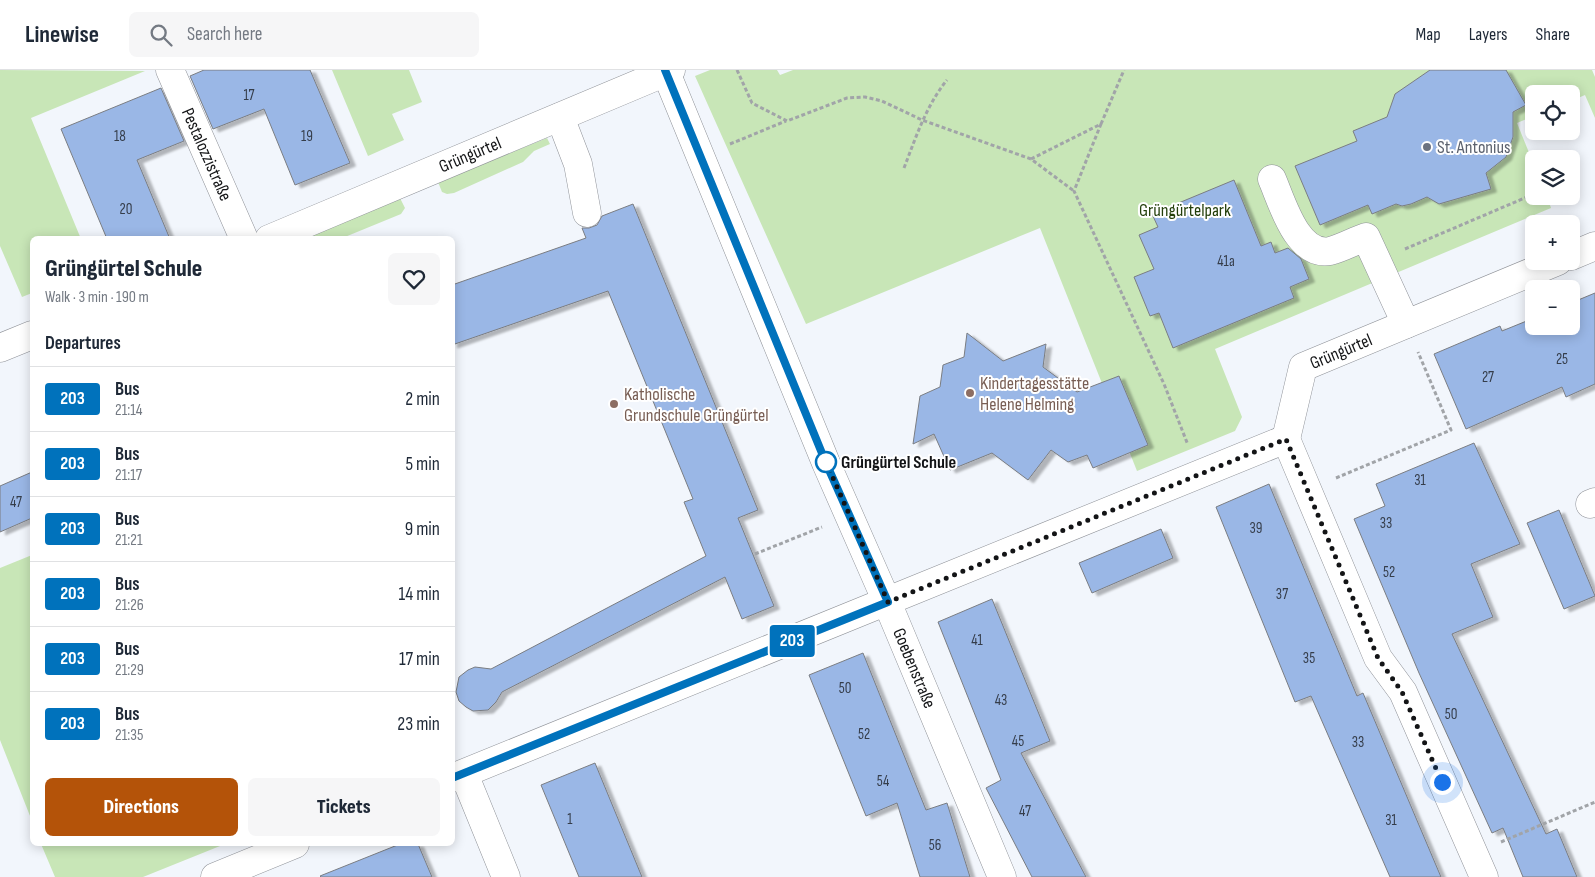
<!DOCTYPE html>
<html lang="en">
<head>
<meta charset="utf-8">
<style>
	body { margin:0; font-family:"Sofia Sans Condensed",sans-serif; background:#f6f6f7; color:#1f2937; height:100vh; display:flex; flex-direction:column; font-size:19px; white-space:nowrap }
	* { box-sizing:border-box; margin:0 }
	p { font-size:16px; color:#747a83 }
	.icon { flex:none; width:28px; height:28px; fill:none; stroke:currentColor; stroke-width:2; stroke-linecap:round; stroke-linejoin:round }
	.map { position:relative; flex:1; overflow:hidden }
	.side { position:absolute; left:30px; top:166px; width:425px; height:610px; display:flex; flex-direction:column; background:#fff; border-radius:8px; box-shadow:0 2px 12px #0003 }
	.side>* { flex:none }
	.badge { padding:0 10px; border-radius:4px; font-size:18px; line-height:32px }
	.buttons { position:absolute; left:1525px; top:15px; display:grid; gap:10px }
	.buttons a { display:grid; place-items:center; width:55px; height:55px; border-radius:8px; background:#fff; box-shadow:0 2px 12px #0003; font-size:25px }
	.you { position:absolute; width:25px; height:25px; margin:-12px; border:4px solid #fff; border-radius:50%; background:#1a73e8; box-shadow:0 0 0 8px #1a73e833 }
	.map>.badge { position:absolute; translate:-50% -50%; box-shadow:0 0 0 2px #fff }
	h2 { padding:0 15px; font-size:19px; line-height:45px }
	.round { display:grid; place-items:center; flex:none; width:52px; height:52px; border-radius:8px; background:#f6f6f7 }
	.headline { display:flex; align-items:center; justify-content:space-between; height:85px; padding:0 15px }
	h1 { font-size:24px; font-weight:800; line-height:38px }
	.cta { display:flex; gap:10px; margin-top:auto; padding:10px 15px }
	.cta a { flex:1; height:58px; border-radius:8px; background:#b45309; color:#fff; font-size:20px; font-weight:800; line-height:58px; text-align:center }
	.cta a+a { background:#f6f6f7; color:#1f2937 }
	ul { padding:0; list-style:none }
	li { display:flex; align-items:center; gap:15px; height:65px; padding:0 15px; border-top:1px solid #e0e1e3 }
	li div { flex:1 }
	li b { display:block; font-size:19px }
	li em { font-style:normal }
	li .badge { min-width:55px; font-weight:700; text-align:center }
	header { display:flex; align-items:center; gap:30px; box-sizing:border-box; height:70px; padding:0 25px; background:#fff; border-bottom:1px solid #e0e1e3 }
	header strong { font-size:24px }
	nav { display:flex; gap:28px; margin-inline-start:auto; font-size:18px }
	.search { width:350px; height:45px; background:#f6f6f7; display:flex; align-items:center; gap:12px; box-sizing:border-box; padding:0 18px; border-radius:8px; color:#747a83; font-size:19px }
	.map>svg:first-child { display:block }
</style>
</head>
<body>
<header>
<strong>Linewise</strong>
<div class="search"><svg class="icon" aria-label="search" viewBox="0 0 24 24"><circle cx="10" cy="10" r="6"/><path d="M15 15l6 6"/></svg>Search here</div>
<nav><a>Map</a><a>Layers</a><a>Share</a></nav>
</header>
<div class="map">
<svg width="1595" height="807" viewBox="0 0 1595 807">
	<defs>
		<filter id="shadow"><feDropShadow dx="5.5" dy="3" stdDeviation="1" flood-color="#0004"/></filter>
	</defs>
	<rect width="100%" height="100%" fill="#f2f6fc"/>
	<!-- green -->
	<path fill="#c8e6b7" d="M 0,0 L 145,1 L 31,48 L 81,169 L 32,169 L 32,223 L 22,227 L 0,176 Z
		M 332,0 L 409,0 L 422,32 L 392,44 L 404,70 L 368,86 Z
		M 710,0 L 777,0 L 780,5 L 793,0 L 1592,0 L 1595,7 L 1595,48 L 1585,25 L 1571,31 L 1571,24 L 1534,24 L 1534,46 L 1517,53 L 1534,95 L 1534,126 L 1547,126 L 1551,138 L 1215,279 L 1242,347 L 1235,361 L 1137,401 L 1040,158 L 806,254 L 695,6 Z
		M 547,68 L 550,74 L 534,81 L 523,92 L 454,123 L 447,124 L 442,122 L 438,112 Z
		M 400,128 L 405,138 L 401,144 L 340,169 L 304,169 Z
		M 32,485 L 32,751 L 0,670 L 0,498 Z
		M 41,774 L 225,774 L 143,807 L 55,807 Z"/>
	<!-- building -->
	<path fill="#9ab7e6" stroke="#7a7d82" filter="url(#shadow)" d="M 204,0 L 310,0 L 350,93 L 295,115 L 264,39 L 213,59 L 190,6 Z
		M 1430,0 L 1506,0 L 1526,35 L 1513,42 L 1513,67 L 1506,87 L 1486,103 L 1491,119 L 1439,134 L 1427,127 L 1411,134 L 1402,136 L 1396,134 L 1372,144 L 1368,135 L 1320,155 L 1295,96 L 1357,71 L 1353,61 L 1387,47 L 1395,24 Z
		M 161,18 L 184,71 L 137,90 L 170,169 L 107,169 L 61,59 Z
		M 1234,110 L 1261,176 L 1271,172 L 1275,183 L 1288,178 L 1301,189 L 1309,209 L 1290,217 L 1294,228 L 1173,278 L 1159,243 L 1150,246 L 1134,207 L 1154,199 L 1139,165 L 1158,157 L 1152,144 Z
		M 633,134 L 758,440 L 738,448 L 774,536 L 742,549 L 725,507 L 502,622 L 496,632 L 488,640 L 473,641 L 466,637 L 459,631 L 456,622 L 459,607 L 468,600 L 475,597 L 491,599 L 706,486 L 684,432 L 693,429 L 608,221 L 452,275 L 452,215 L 586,168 L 582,158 L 589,158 L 597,155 L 602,146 Z
		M 1595,223 L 1595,314 L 1566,327 L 1562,317 L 1466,359 L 1434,284 L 1500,256 L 1502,261 L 1534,248 L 1534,256 L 1571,256 L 1571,233 Z
		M 967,263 L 1003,291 L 1046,274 L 1043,297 L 1077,322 L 1119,306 L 1148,375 L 1093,398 L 1087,385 L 1068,392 L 1051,380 L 1028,410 L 992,383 L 950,400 L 934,364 L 913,374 L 920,326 L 940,317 L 943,295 L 964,287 Z
		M 1474,373 L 1520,474 L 1471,494 L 1493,547 L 1452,564 L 1546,764 L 1557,759 L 1577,807 L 1523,807 L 1503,758 L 1492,763 L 1419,603 L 1354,449 L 1385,436 L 1376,414 Z
		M 32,402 L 32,448 L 0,462 L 0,416 Z
		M 1269,414 L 1357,626 L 1363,623 L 1441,807 L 1390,807 L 1311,626 L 1295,632 L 1216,437 Z
		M 1559,440 L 1595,526 L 1564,539 L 1527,453 Z
		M 1161,459 L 1173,488 L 1092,523 L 1079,493 Z
		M 992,529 L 1050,671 L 1021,683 L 1086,807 L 1032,807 L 986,718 L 1001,710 L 938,552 Z
		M 863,583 L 926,740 L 947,733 L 970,807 L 920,807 L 897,733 L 866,746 L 809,605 Z
		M 595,693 L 642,807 L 579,807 L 541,715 Z
		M 400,774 L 418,774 L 432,807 L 321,807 L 320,806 Z"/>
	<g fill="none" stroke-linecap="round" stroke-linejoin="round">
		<defs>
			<g id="minor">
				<path id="s1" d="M 170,0 L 244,169"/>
				<path id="s2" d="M 665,0 L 826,393 L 887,532 L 1002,807"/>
				<path d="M 560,47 L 578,94 L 587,143"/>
				<path d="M 1272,109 C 1282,132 1297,187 1330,181 C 1342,178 1354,171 1366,167 L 1406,254"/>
				<path id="s3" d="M 269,169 L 671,0"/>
				<path d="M 1571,186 L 1595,176"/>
				<path d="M 0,278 L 32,265"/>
				<path d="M 1286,369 L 1378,588 L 1403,622 L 1484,807"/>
				<path id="s4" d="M 1286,369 L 1303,297 L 1558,191"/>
				<path d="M 1590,434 L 1595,432"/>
				<path d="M 464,704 L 506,807"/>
				<path d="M 452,708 L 1286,369"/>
				<path d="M 215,807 L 295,774"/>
			</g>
		</defs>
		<!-- minor casing -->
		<use href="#minor" stroke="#8f9298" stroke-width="29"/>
		<!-- path -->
		<path stroke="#a1a4a8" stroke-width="3" stroke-dasharray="4 2.5" stroke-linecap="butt" d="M 737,0 L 752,33 L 787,51 L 847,28 L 865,27 L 882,31 L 922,50 L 1031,89 L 1074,121
			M 1101,54 L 1124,0
			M 730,74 L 786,51
			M 1031,89 L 1101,54 L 1074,121 L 1164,314 L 1188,375
			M 904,98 C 916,67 926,36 947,10
			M 1405,179 L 1534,124
			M 1336,408 L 1451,360 L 1418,282
			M 755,484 L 822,457
			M 1501,772 L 1595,732"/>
		<!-- minor -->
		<use href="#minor" stroke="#fff" stroke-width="28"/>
	</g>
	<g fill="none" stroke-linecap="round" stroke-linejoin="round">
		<defs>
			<path id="line" d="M 452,708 L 888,532 L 826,393 L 665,0"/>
		</defs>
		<!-- line casing -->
		<use href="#line" stroke="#fff" stroke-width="11"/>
		<!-- line -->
		<use href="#line" stroke="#0072bc" stroke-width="8"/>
		<!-- walk -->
		<path stroke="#131416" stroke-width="5" stroke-dasharray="0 9" d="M 826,392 L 888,532 L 1286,369 L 1378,588 L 1402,622 L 1442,712"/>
	</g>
	<!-- markers -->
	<circle fill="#6b7280" stroke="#fff" stroke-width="2" cx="1427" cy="77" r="5"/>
	<g fill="#8d6e63" stroke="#fff" stroke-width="2">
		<circle cx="970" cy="323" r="5"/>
		<circle cx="614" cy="334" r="5"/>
	</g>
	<circle fill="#fff" stroke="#0072bc" stroke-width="2.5" cx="826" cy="392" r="10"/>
	<g text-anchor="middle" stroke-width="4" stroke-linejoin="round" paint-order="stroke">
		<!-- number labels -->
		<g font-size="15" fill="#353d4a">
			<text x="249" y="30">17</text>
			<text x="120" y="71">18</text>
			<text x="307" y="71">19</text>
			<text x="126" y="144">20</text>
			<text x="1226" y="196">41a</text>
			<text x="1562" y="294">25</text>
			<text x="1488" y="312">27</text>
			<text x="1420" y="415">31</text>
			<text x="16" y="437">47</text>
			<text x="1386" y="458">33</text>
			<text x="1256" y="463">39</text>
			<text x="1389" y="507">52</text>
			<text x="1282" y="529">37</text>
			<text x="977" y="575">41</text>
			<text x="1309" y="593">35</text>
			<text x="845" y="623">50</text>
			<text x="1001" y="635">43</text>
			<text x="1451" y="649">50</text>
			<text x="864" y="669">52</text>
			<text x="1018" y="676">45</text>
			<text x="1358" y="677">33</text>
			<text x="883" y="716">54</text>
			<text x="1025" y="746">47</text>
			<text x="570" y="754">1</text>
			<text x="1391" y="755">31</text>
			<text x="935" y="780">56</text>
		</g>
		<!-- worship labels -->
		<g font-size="18" fill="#5b616d" stroke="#fff" text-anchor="start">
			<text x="1437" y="83">St. Antonius</text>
		</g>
		<!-- street labels -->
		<g font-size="18" fill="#131416" stroke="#fff">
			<text dy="6" stroke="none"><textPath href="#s1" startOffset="92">Pestalozzistraße</textPath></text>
			<text dy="6" stroke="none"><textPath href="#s3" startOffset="218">Grüngürtel</textPath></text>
			<text dy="6" stroke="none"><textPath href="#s4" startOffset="115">Grüngürtel</textPath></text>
			<text dy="6" stroke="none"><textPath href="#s2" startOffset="648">Goebenstraße</textPath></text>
		</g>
		<!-- park labels -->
		<g font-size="18" fill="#233f0b" stroke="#fff">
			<text x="1185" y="146">Grüngürtelpark</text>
		</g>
		<!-- education labels -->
		<g font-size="18" fill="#785e54" stroke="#fff" text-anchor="start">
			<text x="980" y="319">Kindertagesstätte<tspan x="980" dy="21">Helene Helming</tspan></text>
			<text x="624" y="330">Katholische<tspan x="624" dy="21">Grundschule Grüngürtel</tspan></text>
		</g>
		<!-- stop labels -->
		<g font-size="18" font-weight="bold" fill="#131416" stroke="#fff" text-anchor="start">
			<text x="841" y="398">Grüngürtel Schule</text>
		</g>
	</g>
</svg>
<div class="buttons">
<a><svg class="icon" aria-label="locate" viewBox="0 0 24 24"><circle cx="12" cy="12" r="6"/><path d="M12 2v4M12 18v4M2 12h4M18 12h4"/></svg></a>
<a><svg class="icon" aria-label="layers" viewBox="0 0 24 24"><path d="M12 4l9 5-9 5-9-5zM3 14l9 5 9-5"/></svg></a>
<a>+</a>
<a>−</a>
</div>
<div class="you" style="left:1442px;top:712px"></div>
<b class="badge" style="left:792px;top:571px;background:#0072bc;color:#fff">203</b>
<section class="side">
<div class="headline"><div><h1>Grüngürtel Schule</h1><p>Walk · 3 min · 190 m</p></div><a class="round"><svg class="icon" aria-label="heart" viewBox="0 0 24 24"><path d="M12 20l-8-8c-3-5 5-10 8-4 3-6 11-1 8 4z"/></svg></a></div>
<h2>Departures</h2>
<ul>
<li><span class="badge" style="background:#0072bc;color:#fff">203</span><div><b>Bus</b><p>21:14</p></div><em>2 min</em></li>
<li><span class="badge" style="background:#0072bc;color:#fff">203</span><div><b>Bus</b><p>21:17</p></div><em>5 min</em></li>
<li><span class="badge" style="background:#0072bc;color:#fff">203</span><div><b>Bus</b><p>21:21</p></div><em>9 min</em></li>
<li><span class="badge" style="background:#0072bc;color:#fff">203</span><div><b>Bus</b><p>21:26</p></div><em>14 min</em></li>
<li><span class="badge" style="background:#0072bc;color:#fff">203</span><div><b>Bus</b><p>21:29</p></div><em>17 min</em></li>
<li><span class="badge" style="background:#0072bc;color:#fff">203</span><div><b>Bus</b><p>21:35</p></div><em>23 min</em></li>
</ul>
<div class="cta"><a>Directions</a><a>Tickets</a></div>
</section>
</div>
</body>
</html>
